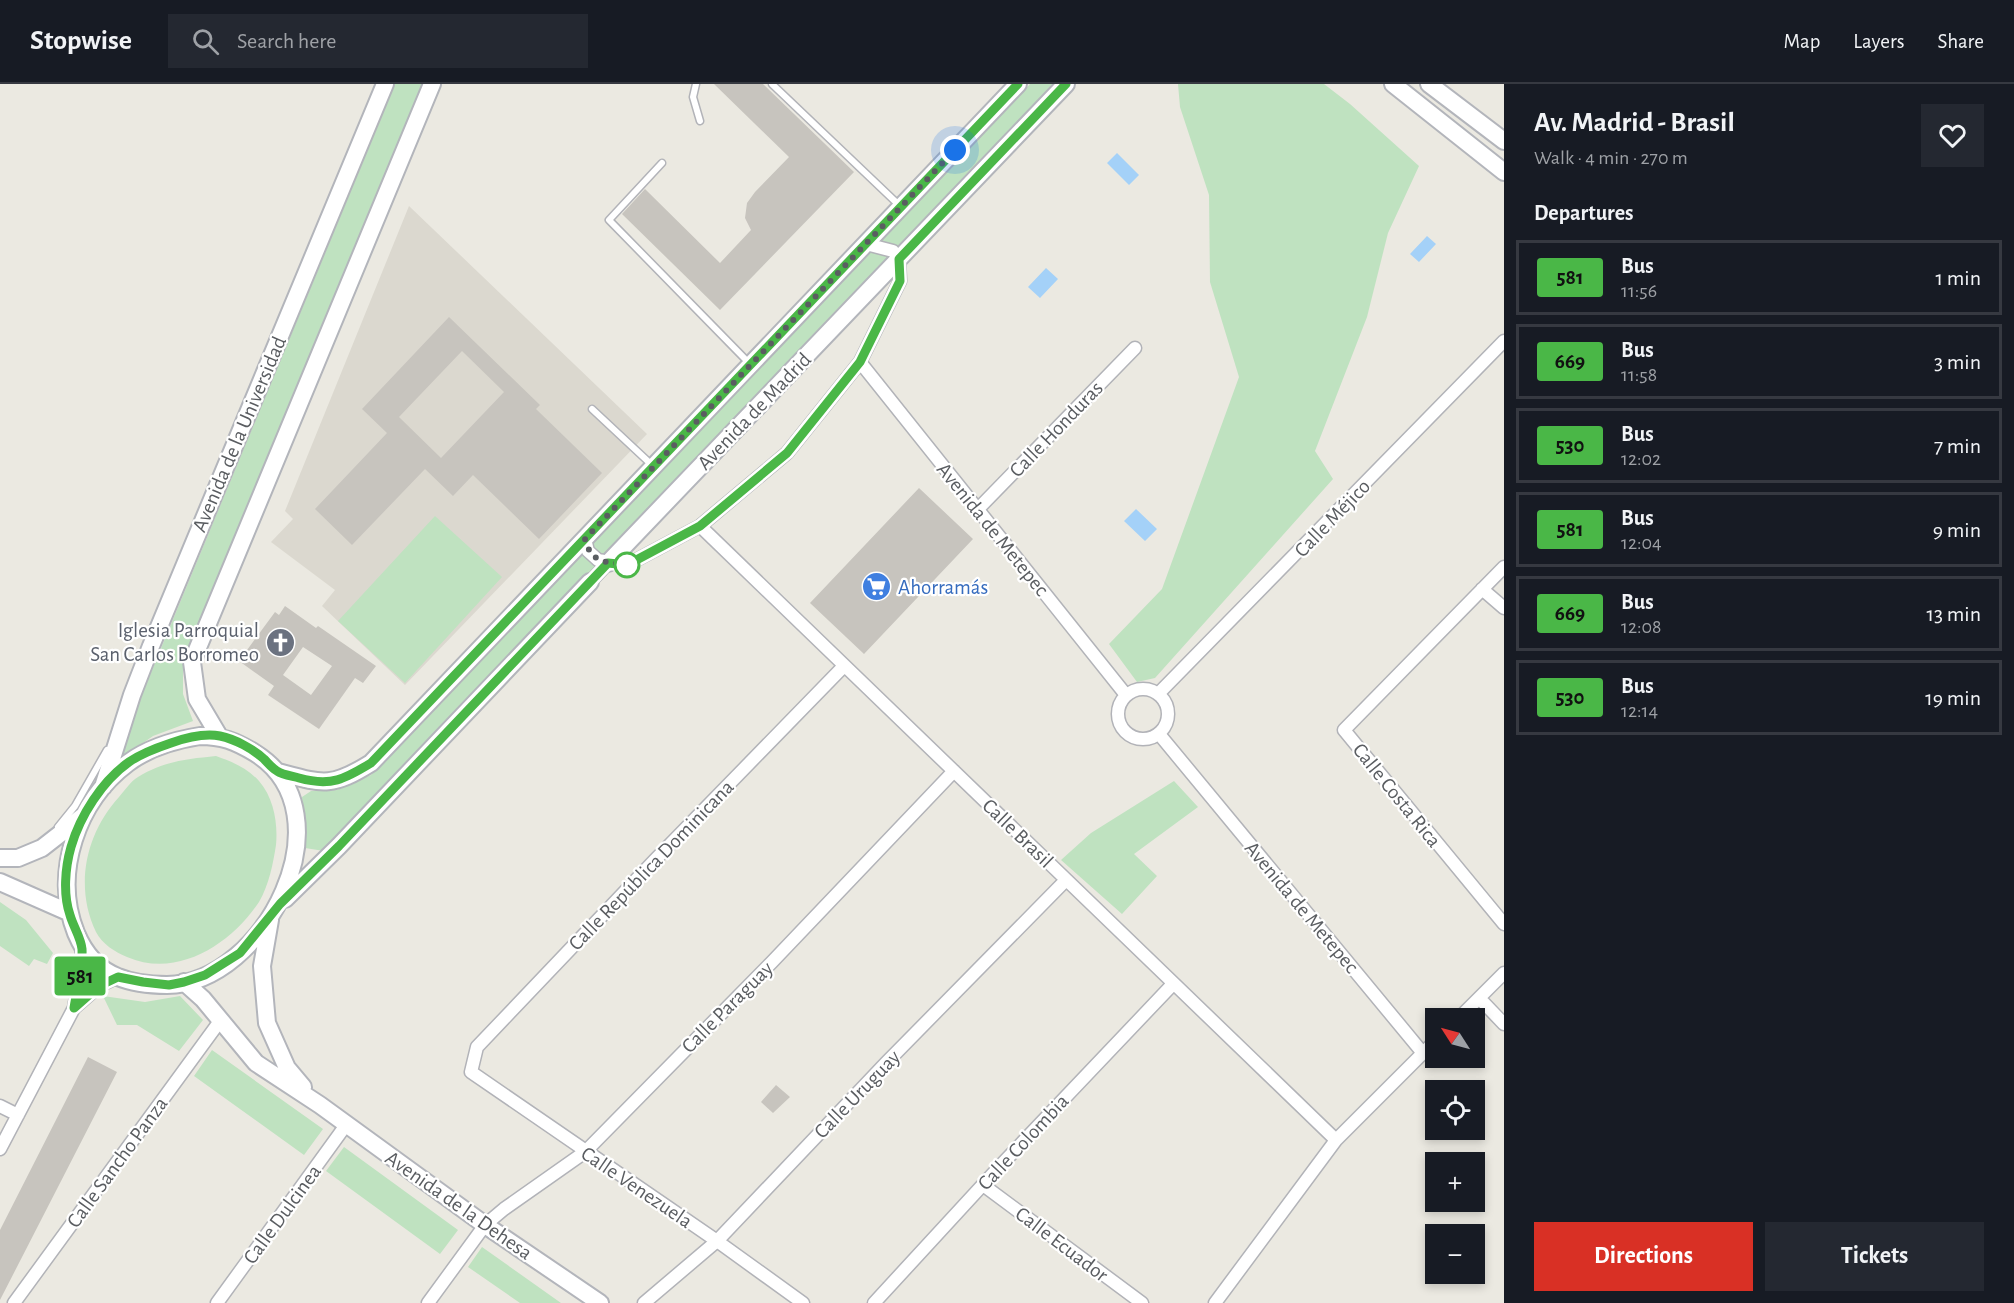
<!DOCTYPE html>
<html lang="en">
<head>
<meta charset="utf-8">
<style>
	:root { --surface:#171b24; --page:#242831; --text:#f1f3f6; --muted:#9ea1a6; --line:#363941; --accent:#d93025 }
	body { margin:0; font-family:"Alegreya Sans",sans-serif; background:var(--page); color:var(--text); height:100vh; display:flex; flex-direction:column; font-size:22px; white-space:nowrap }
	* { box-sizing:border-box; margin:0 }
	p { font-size:20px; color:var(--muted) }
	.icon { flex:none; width:33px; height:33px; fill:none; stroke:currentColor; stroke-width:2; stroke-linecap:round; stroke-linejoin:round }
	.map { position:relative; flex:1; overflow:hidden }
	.sheet { display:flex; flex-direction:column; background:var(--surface); width:510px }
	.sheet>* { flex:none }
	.badge { padding:0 12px; border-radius:4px; font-size:21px; line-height:39px }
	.needle { width:39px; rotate:306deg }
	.buttons { position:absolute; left:1425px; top:924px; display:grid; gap:12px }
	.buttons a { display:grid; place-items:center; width:60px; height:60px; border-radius:0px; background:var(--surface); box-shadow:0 3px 9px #0003; font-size:30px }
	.you { position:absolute; width:30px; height:30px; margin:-15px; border:4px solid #fff; border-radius:50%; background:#1a73e8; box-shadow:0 0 0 9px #1a73e833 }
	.map>.badge { position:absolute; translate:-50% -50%; box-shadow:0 0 0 3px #fff }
	h2 { padding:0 30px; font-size:22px; line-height:54px }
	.round { display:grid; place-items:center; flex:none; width:63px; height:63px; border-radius:0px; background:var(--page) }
	.summary { display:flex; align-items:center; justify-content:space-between; height:102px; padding:0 30px }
	h1 { font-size:28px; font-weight:700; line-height:45px }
	.button { display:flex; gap:12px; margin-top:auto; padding:12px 30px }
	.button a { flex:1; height:69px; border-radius:0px; background:var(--accent); color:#fff; font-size:24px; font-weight:700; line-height:69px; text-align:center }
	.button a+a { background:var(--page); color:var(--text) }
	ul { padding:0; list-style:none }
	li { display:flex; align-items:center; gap:18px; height:75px; margin:0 12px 9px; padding:0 18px; border:3px solid var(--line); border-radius:0px }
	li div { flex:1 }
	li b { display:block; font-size:22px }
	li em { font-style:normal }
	li .badge { min-width:66px; font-weight:700; text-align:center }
	header { display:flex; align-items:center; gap:36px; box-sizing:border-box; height:84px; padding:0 30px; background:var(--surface); border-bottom:2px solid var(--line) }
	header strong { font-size:28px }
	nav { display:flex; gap:33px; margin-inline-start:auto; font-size:21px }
	.search { width:420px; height:54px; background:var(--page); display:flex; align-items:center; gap:15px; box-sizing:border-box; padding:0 21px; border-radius:0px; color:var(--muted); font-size:22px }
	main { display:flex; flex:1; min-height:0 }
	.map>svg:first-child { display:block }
</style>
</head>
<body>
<header>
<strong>Stopwise</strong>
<div class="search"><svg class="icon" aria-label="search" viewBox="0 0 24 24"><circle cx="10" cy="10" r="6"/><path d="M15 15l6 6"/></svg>Search here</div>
<nav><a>Map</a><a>Layers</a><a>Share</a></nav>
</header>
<main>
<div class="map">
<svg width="1504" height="1219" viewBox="0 0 1504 1219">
	<rect width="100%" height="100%" fill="#ebe9e1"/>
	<!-- education -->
	<path fill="#dbd8cf" d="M409 122 647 350 405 601 322 522 335 506 271 458 293 435 285 427Z"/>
	<!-- green -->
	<path fill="#bfe2c0" d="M395 0H425L183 587V610L193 637 153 652 113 680Z
		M1030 0H1054L324 767 305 764 302 713 311 707 337 706 371 691Z
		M1178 0H1324L1350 20 1419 82 1388 149 1367 233 1315 367 1333 395 1155 594 1137 598 1109 560 1162 505 1239 293 1210 198 1209 111 1180 23Z
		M435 432 502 493 405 599 338 537Z
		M216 672C233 678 247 684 259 697 274 714 278 740 276 761 273 780 269 801 259 818 231 860 178 895 127 873 115 868 102 860 96 848 74 802 86 749 119 713 125 706 131 697 138 693 164 677 187 675 216 672Z
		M1174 697 1198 723 1134 770 1157 792 1122 830 1061 776 1091 749Z
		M0 818 26 836 53 869 47 880 34 875 29 882 0 862Z
		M103 912 145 918 180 912 203 936 179 967 137 941H117Z
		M212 966 323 1045 304 1071 194 992Z
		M344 1063 458 1146 440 1170 326 1087Z
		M482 1163 561 1219H520L468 1183Z"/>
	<!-- water -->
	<path fill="#a4d1f8" d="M1117 69 1139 91 1129 101 1107 79Z
		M1427 152 1436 160 1419 178 1410 170Z
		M1046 184 1058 195 1040 214 1028 203Z
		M1136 425 1157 445 1145 457 1124 437Z"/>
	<!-- building -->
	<path fill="#c7c4be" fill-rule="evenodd" d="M714 0H763L854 88 720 226 622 130 645 105 720 179 751 146 745 134 747 119 755 108 789 73Z
		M449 233 540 321 536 325 602 389 539 455 473 391 453 412 425 385 352 461 315 425 387 349 362 325ZM462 267 504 308 441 374 399 333Z
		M919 404 973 455 864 570 810 519Z
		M285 522 316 544 318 542 376 582 363 599 355 594 319 645 268 611 274 602 239 577 275 528 279 531ZM303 563 332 582 311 611 283 591Z
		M88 973 117 988 0 1216V1146Z
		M776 1001 790 1013 773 1029 761 1018Z"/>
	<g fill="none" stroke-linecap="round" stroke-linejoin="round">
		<defs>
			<path id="lane" d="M696 0 693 13 700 37
				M772 0 900 122
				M662 79 609 136 749 279
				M592 325 653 382
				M58 743 75 722 107 666"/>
			<path id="street" d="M860 278 1126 611
				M977 426 1135 264
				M700 442 1336 1056
				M585 455 588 467 598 476 627 481 700 442 787 369 860 278 900 197 899 175 893 167 866 160
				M1504 483 1344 646 1504 840
				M590 498 608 479
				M1482 505 1504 524
				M1118 630a25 25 0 1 1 50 0a25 25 0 1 1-50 0Z
				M1158 610 1504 257
				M1159 650 1422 968
				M1480 915 1504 940
				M74 924 99 902 118 893
				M1459 934 1504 889
				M0 1022 18 1031
				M0 1065 74 924 81 886 82 863
				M983 1101 1142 1219
				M14 1219 220 937
				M217 1219 346 1041
				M428 1219 485 1141 504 1125 585 1068 772 878 954 687
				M644 1219 717 1157 886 979 1066 796
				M803 1219 717 1157 471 988 477 963 655 776 844 582
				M874 1219 1001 1081 1173 900
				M1215 1219 1336 1056 1436 956"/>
			<path id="secondary" d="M1393 0 1504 88
				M1429 0 1504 57
				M608 479 1066 0
				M200 652C222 652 235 657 255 669 351 729 265 900 167 901 152 901 132 899 118 893 97 885 84 868 76 849 52 789 77 717 128 679 148 664 175 656 200 652Z
				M219 652 197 615 192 578 432 0
				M278 688C323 700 331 704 371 679L1018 0
				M103 703 132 611 151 562 385 0
				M0 774H18L42 764 83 732
				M0 798 68 828
				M285 815 339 762 590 498
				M270 836 262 882 267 939 287 984 303 1003
				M184 898 203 915 256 979 320 1021 485 1141 600 1219"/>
		</defs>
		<!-- lane casing -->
		<use href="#lane" stroke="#b2b3b8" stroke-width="9"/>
		<!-- street casing -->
		<use href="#street" stroke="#b2b3b8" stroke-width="15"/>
		<!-- secondary casing -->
		<use href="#secondary" stroke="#b3b5bb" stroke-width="20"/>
		<!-- lane -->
		<use href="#lane" stroke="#fff" stroke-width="6"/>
		<!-- street -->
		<use href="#street" stroke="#fff" stroke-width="12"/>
		<!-- secondary -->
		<use href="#secondary" stroke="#fff" stroke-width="16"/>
	</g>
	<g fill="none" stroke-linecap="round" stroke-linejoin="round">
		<defs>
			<path id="line" d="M1018 0 371 679C345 695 331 703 299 694 292 692 283 691 277 687 272 684 268 679 264 675 253 665 235 655 220 652 204 649 185 654 171 659 156 664 142 669 129 678 102 697 80 732 71 763 65 784 63 811 70 831 73 842 81 854 82 865 83 885 77 905 74 924L99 902 118 893 143 898 169 901 184 898 205 891 240 869 280 820 339 762 608 479 627 481 700 442 787 369 860 278 900 197 899 175 1066 0"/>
		</defs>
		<!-- line casing -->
		<use href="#line" stroke="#fff" stroke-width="14"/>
		<!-- line -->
		<use href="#line" stroke="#4ab747" stroke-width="9"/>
		<!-- walk -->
		<path stroke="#5a5d61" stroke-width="6" stroke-dasharray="0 10.8" d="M627 481C605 478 591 479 585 455L955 66"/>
	</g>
	<!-- icons -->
	<defs>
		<symbol id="supermarket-disc" viewBox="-11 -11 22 22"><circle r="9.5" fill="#3f7fe0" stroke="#fff"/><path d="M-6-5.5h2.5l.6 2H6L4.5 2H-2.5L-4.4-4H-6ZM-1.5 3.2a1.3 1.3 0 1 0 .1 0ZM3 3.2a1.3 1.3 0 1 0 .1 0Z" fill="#fff"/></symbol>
		<symbol id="church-disc" viewBox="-11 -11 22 22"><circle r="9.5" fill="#6b7280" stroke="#fff"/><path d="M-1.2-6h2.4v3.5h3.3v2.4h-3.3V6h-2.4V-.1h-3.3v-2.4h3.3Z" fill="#fff"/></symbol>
	</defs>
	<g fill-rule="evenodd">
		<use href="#supermarket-disc" x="860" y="486" width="33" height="33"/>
		<use href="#church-disc" x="264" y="542" width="33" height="33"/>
	</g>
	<!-- markers -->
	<circle fill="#fff" stroke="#4ab747" stroke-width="3" cx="627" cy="481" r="12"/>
	<g text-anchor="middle" stroke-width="4.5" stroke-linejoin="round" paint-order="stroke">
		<!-- street labels -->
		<g font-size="21" fill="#5a5d61" stroke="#fff">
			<text transform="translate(754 327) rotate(-46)" y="7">Avenida de Madrid</text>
			<text transform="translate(1056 345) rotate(-46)" y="7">Calle Honduras</text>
			<text transform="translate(239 350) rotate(-67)" y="7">Avenida de la Universidad</text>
			<text transform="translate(1332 434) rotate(-46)" y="7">Calle Méjico</text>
			<text transform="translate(993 445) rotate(51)" y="7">Avenida de Metepec</text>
			<text transform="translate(1397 711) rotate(51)" y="7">Calle Costa Rica</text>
			<text transform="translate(1018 749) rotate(44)" y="7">Calle Brasil</text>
			<text transform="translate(651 781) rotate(-46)" y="7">Calle República Dominicana</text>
			<text transform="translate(1302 823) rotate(50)" y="7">Avenida de Metepec</text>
			<text transform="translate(727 923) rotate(-45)" y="7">Calle Paraguay</text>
			<text transform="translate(857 1010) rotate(-46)" y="7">Calle Uruguay</text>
			<text transform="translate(1023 1058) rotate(-47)" y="7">Calle Colombia</text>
			<text transform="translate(117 1078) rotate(-54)" y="7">Calle Sancho Panza</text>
			<text transform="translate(637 1103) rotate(34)" y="7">Calle Venezuela</text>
			<text transform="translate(459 1121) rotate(35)" y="7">Avenida de la Dehesa</text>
			<text transform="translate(282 1130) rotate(-54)" y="7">Calle Dulcinea</text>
			<text transform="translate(1062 1160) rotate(37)" y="7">Calle Ecuador</text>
		</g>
		<!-- shop labels -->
		<g font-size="21" fill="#366cbe" stroke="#fff" text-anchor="start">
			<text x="898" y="510">Ahorramás</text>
		</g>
		<!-- worship labels -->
		<g font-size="21" fill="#5b616d" stroke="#fff" text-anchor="end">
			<text x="259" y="553">Iglesia Parroquial<tspan x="259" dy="24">San Carlos Borromeo</tspan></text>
		</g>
	</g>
</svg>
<div class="buttons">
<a><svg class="needle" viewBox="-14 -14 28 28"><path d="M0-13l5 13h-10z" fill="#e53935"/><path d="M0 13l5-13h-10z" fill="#9ea1a6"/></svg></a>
<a><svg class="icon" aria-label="locate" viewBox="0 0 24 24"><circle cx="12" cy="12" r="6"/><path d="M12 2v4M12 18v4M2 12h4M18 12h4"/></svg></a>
<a>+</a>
<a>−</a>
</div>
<div class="you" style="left:955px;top:66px"></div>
<b class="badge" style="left:80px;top:892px;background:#4ab747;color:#111">581</b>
</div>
<section class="sheet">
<div class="summary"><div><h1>Av. Madrid - Brasil</h1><p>Walk · 4 min · 270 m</p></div><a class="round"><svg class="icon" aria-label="heart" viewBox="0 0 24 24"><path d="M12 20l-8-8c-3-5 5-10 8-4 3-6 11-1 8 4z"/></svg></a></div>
<h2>Departures</h2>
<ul>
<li><span class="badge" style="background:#4ab747;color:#111">581</span><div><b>Bus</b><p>11:56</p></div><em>1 min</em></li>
<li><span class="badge" style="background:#4ab747;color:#111">669</span><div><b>Bus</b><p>11:58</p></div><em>3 min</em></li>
<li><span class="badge" style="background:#4ab747;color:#111">530</span><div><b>Bus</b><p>12:02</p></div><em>7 min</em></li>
<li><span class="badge" style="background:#4ab747;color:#111">581</span><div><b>Bus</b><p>12:04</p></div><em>9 min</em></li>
<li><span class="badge" style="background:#4ab747;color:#111">669</span><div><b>Bus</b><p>12:08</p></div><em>13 min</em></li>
<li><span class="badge" style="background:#4ab747;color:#111">530</span><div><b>Bus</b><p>12:14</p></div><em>19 min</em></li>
</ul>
<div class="button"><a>Directions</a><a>Tickets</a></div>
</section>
</main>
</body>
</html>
